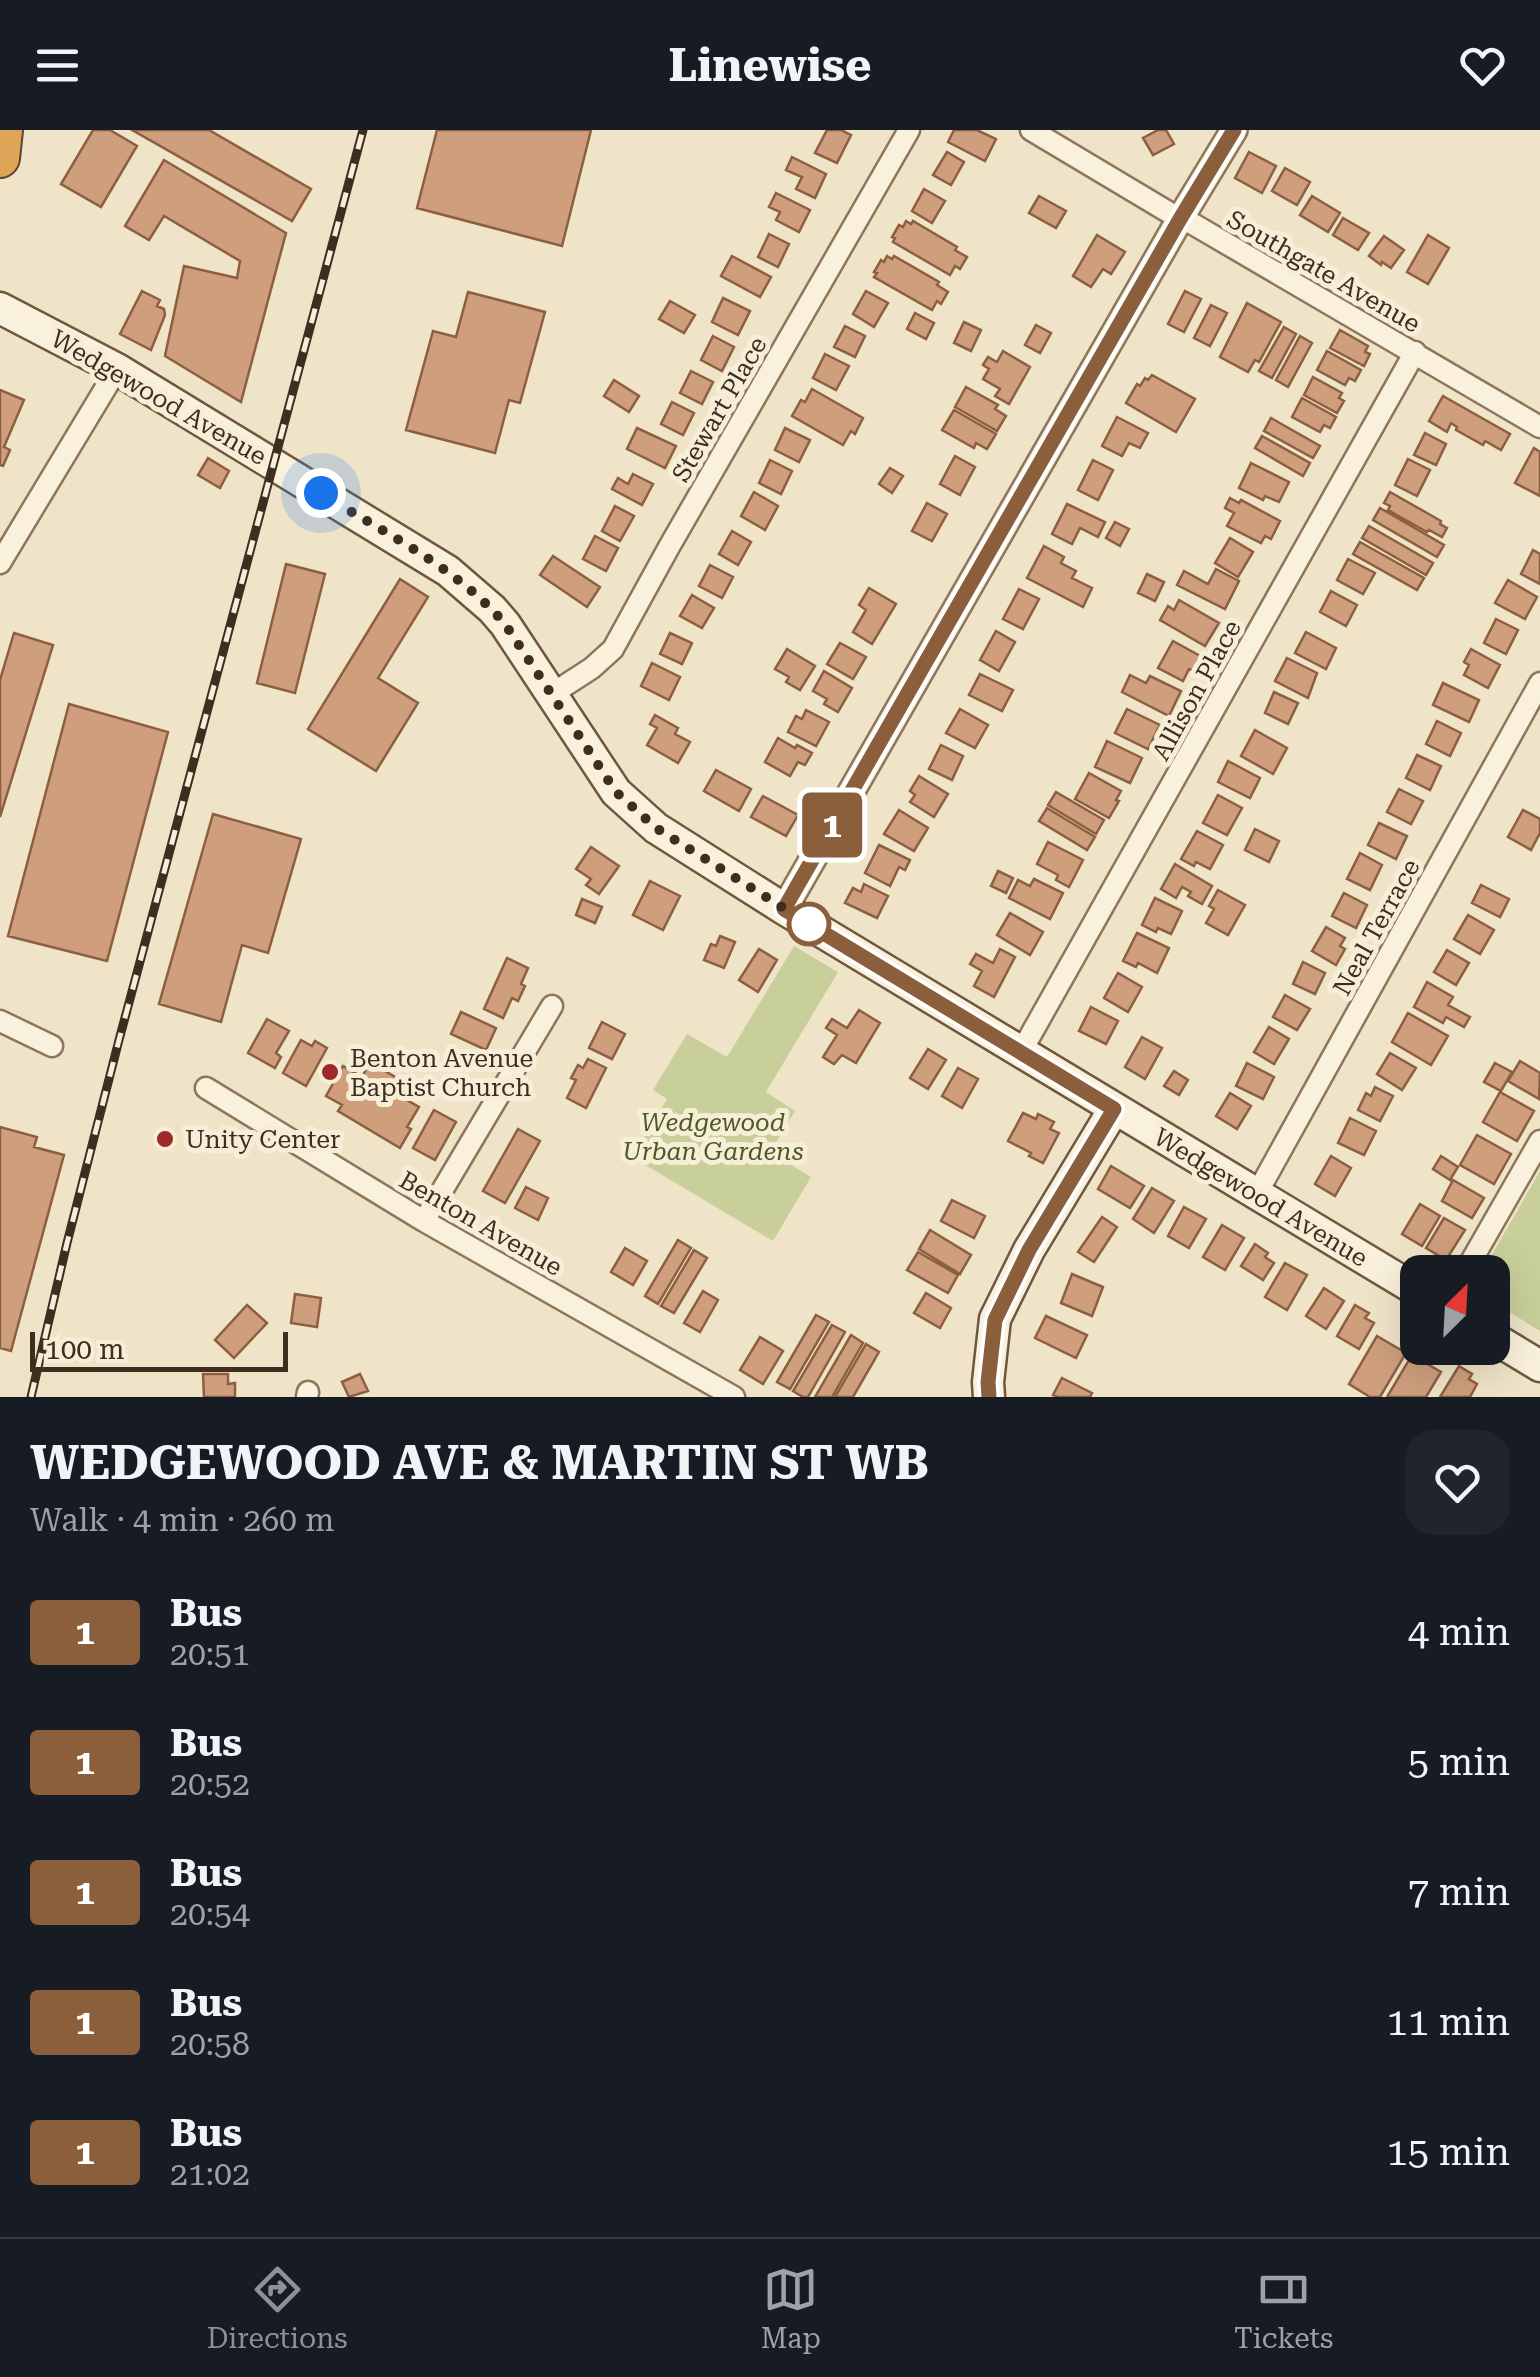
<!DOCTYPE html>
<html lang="en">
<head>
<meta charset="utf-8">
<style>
	:root { --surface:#171b24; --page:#20242c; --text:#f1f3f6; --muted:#9ea1a6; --line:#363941; --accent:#8c9099 }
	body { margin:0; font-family:"Roboto Serif",serif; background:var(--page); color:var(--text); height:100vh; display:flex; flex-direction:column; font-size:38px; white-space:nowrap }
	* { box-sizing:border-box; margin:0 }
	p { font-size:32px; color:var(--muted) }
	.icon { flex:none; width:55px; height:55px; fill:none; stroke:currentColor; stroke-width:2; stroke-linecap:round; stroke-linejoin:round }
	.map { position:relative; height:1267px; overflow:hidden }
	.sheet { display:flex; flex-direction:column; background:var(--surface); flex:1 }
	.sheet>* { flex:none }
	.badge { padding:0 20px; border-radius:8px; font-size:35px; line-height:65px }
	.needle { width:65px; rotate:24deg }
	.controls { position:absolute; left:1400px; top:1125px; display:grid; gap:20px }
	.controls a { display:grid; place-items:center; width:110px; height:110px; border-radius:20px; background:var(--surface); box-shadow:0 10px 40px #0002; font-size:50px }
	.scale { position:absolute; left:30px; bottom:25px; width:258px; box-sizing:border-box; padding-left:10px; border:5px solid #3d2e20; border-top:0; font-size:28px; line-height:35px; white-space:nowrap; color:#3d2e20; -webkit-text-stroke:8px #f7eed8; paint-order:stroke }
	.you { position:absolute; width:50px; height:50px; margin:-25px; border:8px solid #fff; border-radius:50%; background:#1a73e8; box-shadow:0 0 0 15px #1a73e833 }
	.map>.badge { position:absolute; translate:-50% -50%; box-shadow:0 0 0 5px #fff }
	.round { display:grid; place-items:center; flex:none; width:105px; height:105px; border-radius:30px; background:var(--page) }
	.head { display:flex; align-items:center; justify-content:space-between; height:170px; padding:0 30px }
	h1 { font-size:48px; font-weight:700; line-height:75px }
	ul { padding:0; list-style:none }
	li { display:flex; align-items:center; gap:30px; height:130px; padding:0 30px }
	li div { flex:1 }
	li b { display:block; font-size:38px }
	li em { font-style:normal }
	li .badge { min-width:110px; font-weight:700; text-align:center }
	header { display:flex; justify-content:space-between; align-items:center; height:130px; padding:0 30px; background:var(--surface); font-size:45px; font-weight:700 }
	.tabs { display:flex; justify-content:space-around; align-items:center; height:140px; border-top:2px solid var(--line); background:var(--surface); font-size:28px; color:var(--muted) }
	.tabs a { display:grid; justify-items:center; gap:5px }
	.tabs .selected { color:var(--accent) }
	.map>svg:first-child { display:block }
</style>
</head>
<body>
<header><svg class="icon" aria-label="menu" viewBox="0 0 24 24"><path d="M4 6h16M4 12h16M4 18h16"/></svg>Linewise<svg class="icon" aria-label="heart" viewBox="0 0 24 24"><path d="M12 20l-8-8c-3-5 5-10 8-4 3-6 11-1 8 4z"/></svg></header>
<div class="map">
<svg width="1540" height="1267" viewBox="0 0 1540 1267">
	<rect width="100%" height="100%" fill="#f0e4c8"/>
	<!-- green -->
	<path fill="#c9cf9b" d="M794 816 838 842 766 962 795 981 770 1022 811 1047 773 1111 632 1027 667 969 653 960 687 904 727 927Z
		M1540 1041V1201L1493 1172 1492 1142H1482Z"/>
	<!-- building -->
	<path fill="#cf9f7d" stroke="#8d5f41" stroke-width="2.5" d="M93 0H110L137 16 101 77 61 54Z
		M132 0H209L311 59 292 91Z
		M437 0H591L562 116 417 78Z
		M827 0H841L851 5 837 33 815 23Z
		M954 0H977L996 9 985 31 948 12Z
		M1158 0H1166L1174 14 1153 25 1143 8Z
		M947 22 964 32 951 55 933 45Z
		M1249 22 1276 36 1262 63 1235 48Z
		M792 27 826 44 815 68 796 59 802 47 786 40Z
		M164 30 286 103 241 272 165 226 184 136 237 148 240 131 164 86 149 110 125 96Z
		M1285 38 1310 52 1297 75 1272 61Z
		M924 59 945 71 932 93 912 81Z
		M776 63 810 80 799 102 776 90 780 82 769 77Z
		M1039 66 1066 81 1056 98 1029 83Z
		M1312 66 1340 83 1328 102 1300 85Z
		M1343 88 1369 103 1358 120 1333 105Z
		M906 91 911 94 913 91 957 117 955 120 967 127 960 139 955 136 950 145 893 112 895 108 892 107 899 95 903 97Z
		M769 104 789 114 778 137 758 127Z
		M1097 105 1125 122 1111 144 1103 139 1091 157 1073 146Z
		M1428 105 1449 118 1428 154 1407 142Z
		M1384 106 1404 120 1391 138 1382 132 1381 135 1369 126Z
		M732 126 771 147 760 167 721 146Z
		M887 126 892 129 894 126 939 152 937 155 948 162 941 174 937 171 932 180 874 147 877 143 874 142 881 130 884 132Z
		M142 161 160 170 157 176 164 179 165 185 151 220 120 204Z
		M866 161 888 173 874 197 853 184Z
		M1185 161 1201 169 1184 202 1168 194Z
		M468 162 545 182 520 273 509 270 495 323 406 300 433 201 456 207Z
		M723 168 750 181 738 205 712 192Z
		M670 171 695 185 684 203 659 189Z
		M1247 173 1281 192 1259 232 1255 230 1248 242 1220 227Z
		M1211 175 1227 183 1210 216 1194 208Z
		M915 183 934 193 926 209 907 199Z
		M964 192 981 200 971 221 954 213Z
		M1036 195 1051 203 1040 223 1025 215Z
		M845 196 865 206 855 227 834 217Z
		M1284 197 1296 204 1272 248 1259 241Z
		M1340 200 1368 216 1365 222 1370 224 1364 236 1330 218Z
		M713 206 734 217 722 241 701 230Z
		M1300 206 1312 213 1288 257 1276 250Z
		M1003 221 1030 237 1009 274 995 266 1000 259 983 249 989 239 983 235 988 227 997 232Z
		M1327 221 1361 240 1355 251 1349 248 1345 255 1317 240Z
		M825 224 849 236 836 260 813 248Z
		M691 241 713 252 702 274 680 263Z
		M1152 245 1195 269 1176 302 1126 273 1137 254 1140 256 1145 248 1148 250Z
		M1313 247 1342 263 1339 268 1344 271 1337 283 1304 265Z
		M614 250 639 266 629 282 604 266Z
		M966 257 998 275 995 279 1006 286 997 301 955 277Z
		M812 259 863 288 855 304 851 301 843 315 792 286 801 270 805 272Z
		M0 260 24 270 4 317 10 320 3 336 0 335Z
		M1443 266 1510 304 1501 320 1485 311 1483 315 1456 300 1457 297 1451 293 1447 302 1429 291Z
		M1302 268 1336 287 1330 298 1324 295 1320 302 1292 287Z
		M672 272 694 283 683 305 661 294Z
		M954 280 996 304 987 319 976 313 974 318 942 300Z
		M1117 287 1148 303 1140 318 1129 313 1122 326 1102 316Z
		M1271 288 1320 316 1313 328 1264 301Z
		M637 298 676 316 665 338 627 319Z
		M785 298 810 310 799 332 775 320Z
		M1425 303 1446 314 1436 335 1414 325Z
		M1262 306 1310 333 1303 346 1255 318Z
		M1534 318 1540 322V366L1515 353Z
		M955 326 975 337 960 365 940 354Z
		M208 328 229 341 220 358 198 345Z
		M1408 329 1430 340 1417 366 1395 355Z
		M770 330 792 341 781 364 759 353Z
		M1093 330 1113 340 1098 370 1078 360Z
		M1251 333 1289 352 1279 372 1265 366 1263 370 1239 358Z
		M890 338 903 346 892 363 879 354Z
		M633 344 653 354 642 375 612 359 618 348 628 354Z
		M754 362 778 376 765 400 741 386Z
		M1390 362 1441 391 1440 394 1447 398 1442 407 1429 400 1427 402 1388 380 1390 376 1384 373Z
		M1230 368 1239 373 1241 370 1280 391 1271 409 1265 406 1261 413 1227 396 1234 383 1225 378Z
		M927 373 947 384 932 411 912 401Z
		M1067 374 1105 392 1098 407 1080 398 1072 414 1052 404Z
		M615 376 634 386 620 411 602 401Z
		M1380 378 1444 415 1437 427 1373 390Z
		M1115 392 1129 399 1120 416 1106 408Z
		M1369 396 1433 433 1426 445 1362 408Z
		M732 401 751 412 738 435 719 424Z
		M595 406 618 418 606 441 583 429Z
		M1230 408 1253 422 1238 447 1215 433Z
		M1360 412 1424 448 1417 460 1353 424Z
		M1044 416 1064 427 1061 433 1076 441 1072 448 1092 458 1083 477 1027 448Z
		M1533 420 1540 424V454L1521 444Z
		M553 426 600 457 587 477 540 445Z
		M1348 429 1375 443 1363 464 1337 450Z
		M286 434 325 444 295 563 257 553Z
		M710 435 733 447 722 468 699 456Z
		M1216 439 1239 451 1225 479 1177 455 1184 441 1208 454Z
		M1147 444 1164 452 1155 471 1138 463Z
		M400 449 428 467 378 548 418 573 376 641 308 599Z
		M1508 450 1537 467 1525 489 1495 473Z
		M869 458 896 474 872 514 853 502 866 480 859 475Z
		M1019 459 1039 469 1023 499 1003 489Z
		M1331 461 1357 475 1346 496 1320 482Z
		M692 465 714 478 702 498 680 486Z
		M1179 470 1219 493 1205 516 1160 490 1168 476 1174 480Z
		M1496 489 1518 500 1506 524 1484 513Z
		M996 501 1015 512 999 541 980 530Z
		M1306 502 1336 518 1326 539 1295 523Z
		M14 503 53 515 0 687V550Z
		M670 503 692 513 682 534 660 524Z
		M1173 511 1202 527 1194 541 1189 539 1183 551 1158 538Z
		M840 513 866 527 853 549 827 534Z
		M787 519 815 536 800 560 786 552 789 547 775 539Z
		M1471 519 1500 535 1488 558 1464 545 1469 535 1464 532Z
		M1287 528 1317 543 1308 568 1275 551Z
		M652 533 680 547 669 570 641 556Z
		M824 541 852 558 838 582 824 574 827 569 813 561Z
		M980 544 1013 560 1002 581 969 565Z
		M1130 545 1146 553 1150 546 1181 561 1169 586 1122 562Z
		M1443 553 1479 570 1469 592 1433 575Z
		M1274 562 1298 573 1288 594 1265 583Z
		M69 574 168 602 107 831 8 806Z
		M960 579 988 595 975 618 946 603Z
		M1127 579 1160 595 1148 619 1115 603Z
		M806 580 829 592 816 616 788 602 796 586 802 589Z
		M655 585 678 598 675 604 690 612 678 633 647 615 657 598 650 594Z
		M1437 591 1461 603 1450 626 1426 614Z
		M1255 600 1287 618 1273 644 1241 626Z
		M778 608 795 618 797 615 812 623 805 635 798 632 790 646 765 632Z
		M1107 611 1142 628 1130 653 1095 637Z
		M941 615 963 626 952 650 929 639Z
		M1417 625 1441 636 1430 660 1406 648Z
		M1228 631 1260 648 1250 668 1218 652Z
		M716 640 751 659 739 681 704 661Z
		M1089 643 1121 661 1116 670 1119 671 1109 688 1075 669Z
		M919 646 948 664 934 687 910 672 915 665 910 661Z
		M1399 659 1423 671 1411 694 1387 682Z
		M1056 662 1104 690 1096 704 1048 675Z
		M1218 665 1242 678 1227 705 1203 693Z
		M763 666 798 685 786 706 751 687Z
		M1047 678 1095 707 1087 720 1039 691Z
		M899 680 928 698 914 721 884 704Z
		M1523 680 1540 689V703L1531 720 1508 707Z
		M213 684 301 709 268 823 242 815 221 892 159 874Z
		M1379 693 1407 706 1396 729 1368 715Z
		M1255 699 1279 711 1269 732 1245 720Z
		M1197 701 1223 715 1210 739 1196 732 1194 736 1181 729Z
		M1048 712 1083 730 1069 757 1056 750 1058 745 1037 734Z
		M879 715 910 730 905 740 899 737 890 756 865 743Z
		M591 717 619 736 599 764 586 755 591 749 576 739Z
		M1360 723 1382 735 1370 760 1347 749Z
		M1175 734 1212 756 1202 774 1188 766 1191 762 1182 757 1176 768 1161 759Z
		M998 741 1013 748 1006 763 991 756Z
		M1034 749 1063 763 1050 789 1009 768 1018 750 1030 756Z
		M650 751 680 766 663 800 633 785Z
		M864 754 888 766 877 788 845 773 853 758 861 762Z
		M1481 755 1509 769 1500 787 1472 773Z
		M1218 760 1245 775 1228 805 1206 793 1214 779 1209 776Z
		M1344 763 1367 775 1356 798 1332 786Z
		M1155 768 1182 781 1171 804 1158 798 1156 802 1142 795Z
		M582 769 602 777 595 793 576 785Z
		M1010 783 1043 802 1030 825 997 805Z
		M1468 785 1494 800 1480 824 1454 809Z
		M1326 797 1345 808 1340 816 1345 819 1336 835 1312 821Z
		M1137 803 1169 818 1157 843 1138 833 1136 837 1123 831Z
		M720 806 735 812 724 838 704 830 711 814 716 816Z
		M759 819 777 830 758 862 739 850Z
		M1000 819 1015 827 994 867 974 856 982 841 970 834 976 824 993 833Z
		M1447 820 1469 833 1456 855 1434 842Z
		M507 828 528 838 521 854 525 856 518 871 512 868 503 888 484 879Z
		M1303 832 1325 843 1315 864 1293 854Z
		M1118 843 1142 857 1128 882 1104 868Z
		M1427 852 1453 867 1448 875 1470 887 1464 897 1446 887 1443 893 1414 877Z
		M1285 865 1310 879 1297 900 1273 887Z
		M1091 877 1118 891 1106 914 1079 901Z
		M859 880 880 893 856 933 842 925 834 934 823 927 837 905 826 898 832 889 847 898Z
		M461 882 496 898 486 920 451 904Z
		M1408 883 1448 906 1431 935 1392 912Z
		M267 889 289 901 276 923 281 927 275 938 248 923Z
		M602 892 625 904 612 929 589 918Z
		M1269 897 1289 909 1274 934 1254 922Z
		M1142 907 1162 918 1145 949 1125 937Z
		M301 910 312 916 315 911 327 918 306 956 283 943Z
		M928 919 946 930 928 959 910 948Z
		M1390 923 1416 938 1402 960 1377 944Z
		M588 929 606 938 586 978 567 968 576 950 571 948 578 935 583 938Z
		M1520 931 1540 943 1539 969 1508 951Z
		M370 932 407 954 400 966 419 977 407 997 411 999 400 1018 338 981 342 975 326 966 343 936 362 947Z
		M1247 933 1274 947 1263 969 1236 956Z
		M1495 933 1512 942 1501 961 1484 952Z
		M958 938 978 949 962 978 942 966Z
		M1174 941 1188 950 1179 965 1164 956Z
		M1375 957 1393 966 1380 991 1358 980 1366 963 1371 966Z
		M1500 962 1534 981 1517 1011 1483 992Z
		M1230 963 1251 976 1237 999 1216 986Z
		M434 980 456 992 435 1030 413 1018Z
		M1023 983 1036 989 1038 984 1054 992 1050 999 1059 1003 1043 1033 1029 1026 1031 1023 1008 1011Z
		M1350 988 1376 1001 1364 1025 1338 1013Z
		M0 997 37 1007 34 1017 64 1025 11 1221 0 1218Z
		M518 999 540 1011 505 1073 483 1061Z
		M1477 1005 1511 1024 1494 1054 1460 1035Z
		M1331 1026 1351 1038 1335 1066 1315 1054Z
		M1441 1026 1458 1037 1450 1050 1433 1039Z
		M1111 1036 1144 1056 1130 1078 1098 1059Z
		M1453 1050 1484 1068 1472 1088 1442 1071Z
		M526 1057 548 1068 538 1090 515 1078Z
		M1152 1058 1174 1071 1154 1103 1133 1089Z
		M952 1070 985 1086 974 1108 941 1091Z
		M1420 1074 1440 1086 1422 1116 1402 1104Z
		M1184 1077 1206 1089 1189 1118 1168 1106Z
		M1102 1087 1117 1097 1094 1132 1078 1122Z
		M1444 1088 1465 1100 1446 1130 1426 1118Z
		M1222 1095 1244 1108 1225 1140 1203 1127Z
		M930 1100 971 1125 960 1144 919 1119Z
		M678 1110 691 1118 658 1174 645 1166Z
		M1255 1114 1268 1123 1265 1127 1274 1133 1263 1150 1241 1136Z
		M625 1118 647 1131 633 1155 611 1142Z
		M694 1120 707 1128 674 1183 661 1176Z
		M918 1122 958 1145 948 1163 907 1140Z
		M1285 1133 1307 1145 1287 1180 1265 1167Z
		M1072 1144 1103 1157 1092 1186 1061 1173Z
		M1324 1158 1344 1171 1326 1199 1306 1186Z
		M703 1161 718 1170 700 1202 684 1193Z
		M926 1163 951 1178 940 1198 914 1183Z
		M295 1164 321 1168 317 1197 291 1193Z
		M247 1175 267 1193 234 1228 215 1210Z
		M1355 1175 1369 1183 1365 1188 1374 1193 1359 1219 1337 1206Z
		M816 1185 829 1192 790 1259 777 1252Z
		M1046 1186 1087 1205 1076 1228 1035 1208Z
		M832 1195 845 1202 808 1267H803L793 1261Z
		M851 1205 863 1213 832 1267H815Z
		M1377 1206 1406 1223 1380 1267H1370L1349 1254Z
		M760 1207 783 1221 763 1254 740 1240Z
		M866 1214 879 1222 853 1267H835Z
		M1412 1225 1441 1242 1426 1267H1387Z
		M1459 1236 1472 1244 1469 1249 1477 1254 1470 1267H1440Z
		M203 1244H228V1254L235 1253V1267H204Z
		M360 1244 368 1261 349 1267 342 1252Z
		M1062 1248 1092 1263 1090 1267H1058L1053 1265Z"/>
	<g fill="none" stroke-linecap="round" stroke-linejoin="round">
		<defs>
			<path id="minor" d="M1031 0 1180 89 1193 94 1540 297
				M0 433 117 239
				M552 564 592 538 613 519 669 417 909 0
				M0 891 52 916
				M1021 922 1415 222
				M206 958 424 1091 734 1267
				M1256 1065 1540 553
				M424 1091 552 876
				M1465 1142 1540 1011
				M307 1267 308 1262"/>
			<path id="tertiary" d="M784 779 1180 89 1234 0"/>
			<path id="secondary" d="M0 178 117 239 448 441 492 479 505 494 616 662 656 698 784 779 1418 1161
				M1492 1207 1540 1236
				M989 1267 988 1252 995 1189 1029 1120 1114 979"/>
			<path id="motorway" d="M0 28 3 0"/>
		</defs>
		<!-- minor casing -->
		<use href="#minor" stroke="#8d765c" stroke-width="25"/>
		<!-- tertiary casing -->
		<use href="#tertiary" stroke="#8d765c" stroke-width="30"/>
		<!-- secondary casing -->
		<use href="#secondary" stroke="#6f573f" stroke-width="35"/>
		<!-- motorway casing -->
		<use href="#motorway" stroke="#5b4430" stroke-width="42"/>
		<!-- minor -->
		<use href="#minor" stroke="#faf1dc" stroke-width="20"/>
		<!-- tertiary -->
		<use href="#tertiary" stroke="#faf1dc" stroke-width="25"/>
		<!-- secondary -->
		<use href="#secondary" stroke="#faf1dc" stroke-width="30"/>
		<!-- motorway -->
		<use href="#motorway" stroke="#e0a458" stroke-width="38"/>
		<defs>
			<path id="rail" d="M31 1267 67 1113 119 910 363 0"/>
		</defs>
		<!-- rail casing -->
		<use href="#rail" stroke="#3d2e20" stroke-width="9"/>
		<!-- rail -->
		<use href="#rail" stroke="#f7eed8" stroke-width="5" stroke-dasharray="15" stroke-linecap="butt"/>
	</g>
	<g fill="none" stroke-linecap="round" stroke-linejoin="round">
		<defs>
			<path id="line" d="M989 1267 988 1252 995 1190 1029 1120 1114 979 784 779 1180 89 1234 0"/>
		</defs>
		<!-- line casing -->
		<use href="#line" stroke="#fff" stroke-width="22"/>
		<!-- line -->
		<use href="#line" stroke="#8b5e3c" stroke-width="15"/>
		<!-- walk -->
		<path stroke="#3d2e20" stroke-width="10" stroke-dasharray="0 18" d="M321 363C385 404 454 435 505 494L616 662 656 698 809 794"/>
	</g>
	<!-- markers -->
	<circle fill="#fff" stroke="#8b5e3c" stroke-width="5" cx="809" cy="794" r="20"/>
	<g fill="#9e2a2b" stroke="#f7eed8" stroke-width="4">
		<circle cx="330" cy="942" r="10"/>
		<circle cx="165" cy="1009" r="10"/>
	</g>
	<g text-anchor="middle" stroke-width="10" stroke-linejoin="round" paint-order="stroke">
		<!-- street labels -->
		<g font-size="25" fill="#3d2e20" stroke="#f7eed8">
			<text transform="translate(1324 141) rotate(30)" y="9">Southgate Avenue</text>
			<text transform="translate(159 267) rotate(30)" y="9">Wedgewood Avenue</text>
			<text transform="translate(719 279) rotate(-60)" y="9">Stewart Place</text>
			<text transform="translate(1196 560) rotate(-61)" y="9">Allison Place</text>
			<text transform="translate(1376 797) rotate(-61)" y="9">Neal Terrace</text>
			<text transform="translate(1261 1067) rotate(31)" y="9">Wedgewood Avenue</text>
			<text transform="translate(481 1093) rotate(30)" y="9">Benton Avenue</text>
		</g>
		<!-- poi labels -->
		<g font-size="25" fill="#3d2e20" stroke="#f7eed8" text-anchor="start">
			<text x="350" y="937">Benton Avenue<tspan x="350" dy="29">Baptist Church</tspan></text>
			<text x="185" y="1018">Unity Center</text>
		</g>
		<!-- park labels -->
		<g font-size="25" font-style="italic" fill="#4d5a26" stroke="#f7eed8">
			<text x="713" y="1001">Wedgewood<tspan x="713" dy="29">Urban Gardens</tspan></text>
		</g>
	</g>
</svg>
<div class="controls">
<a><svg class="needle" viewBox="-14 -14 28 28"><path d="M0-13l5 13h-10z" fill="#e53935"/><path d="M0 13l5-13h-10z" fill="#9ea1a6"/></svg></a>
</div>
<div class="scale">100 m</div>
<div class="you" style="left:321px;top:363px"></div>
<b class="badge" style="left:832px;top:695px;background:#8b5e3c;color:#fff">1</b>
</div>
<section class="sheet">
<div class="head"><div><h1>WEDGEWOOD AVE &amp; MARTIN ST WB</h1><p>Walk · 4 min · 260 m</p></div><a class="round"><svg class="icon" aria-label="heart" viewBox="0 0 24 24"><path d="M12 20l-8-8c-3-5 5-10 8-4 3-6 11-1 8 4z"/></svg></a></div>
<ul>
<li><span class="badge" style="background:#8b5e3c;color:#fff">1</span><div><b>Bus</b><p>20:51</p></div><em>4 min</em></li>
<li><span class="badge" style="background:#8b5e3c;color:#fff">1</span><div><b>Bus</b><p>20:52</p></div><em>5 min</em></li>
<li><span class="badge" style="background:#8b5e3c;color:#fff">1</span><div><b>Bus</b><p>20:54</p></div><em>7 min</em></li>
<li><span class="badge" style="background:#8b5e3c;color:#fff">1</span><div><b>Bus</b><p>20:58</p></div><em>11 min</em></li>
<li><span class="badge" style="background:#8b5e3c;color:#fff">1</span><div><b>Bus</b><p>21:02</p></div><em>15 min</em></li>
</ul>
</section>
<nav class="tabs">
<a class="selected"><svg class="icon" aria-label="directions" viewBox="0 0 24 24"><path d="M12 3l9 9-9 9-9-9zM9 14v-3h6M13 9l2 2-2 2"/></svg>Directions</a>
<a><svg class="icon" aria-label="map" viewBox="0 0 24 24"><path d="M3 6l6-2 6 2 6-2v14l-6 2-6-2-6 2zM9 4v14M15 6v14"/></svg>Map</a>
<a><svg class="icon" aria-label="tickets" viewBox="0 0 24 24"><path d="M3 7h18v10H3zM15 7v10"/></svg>Tickets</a>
</nav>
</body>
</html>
